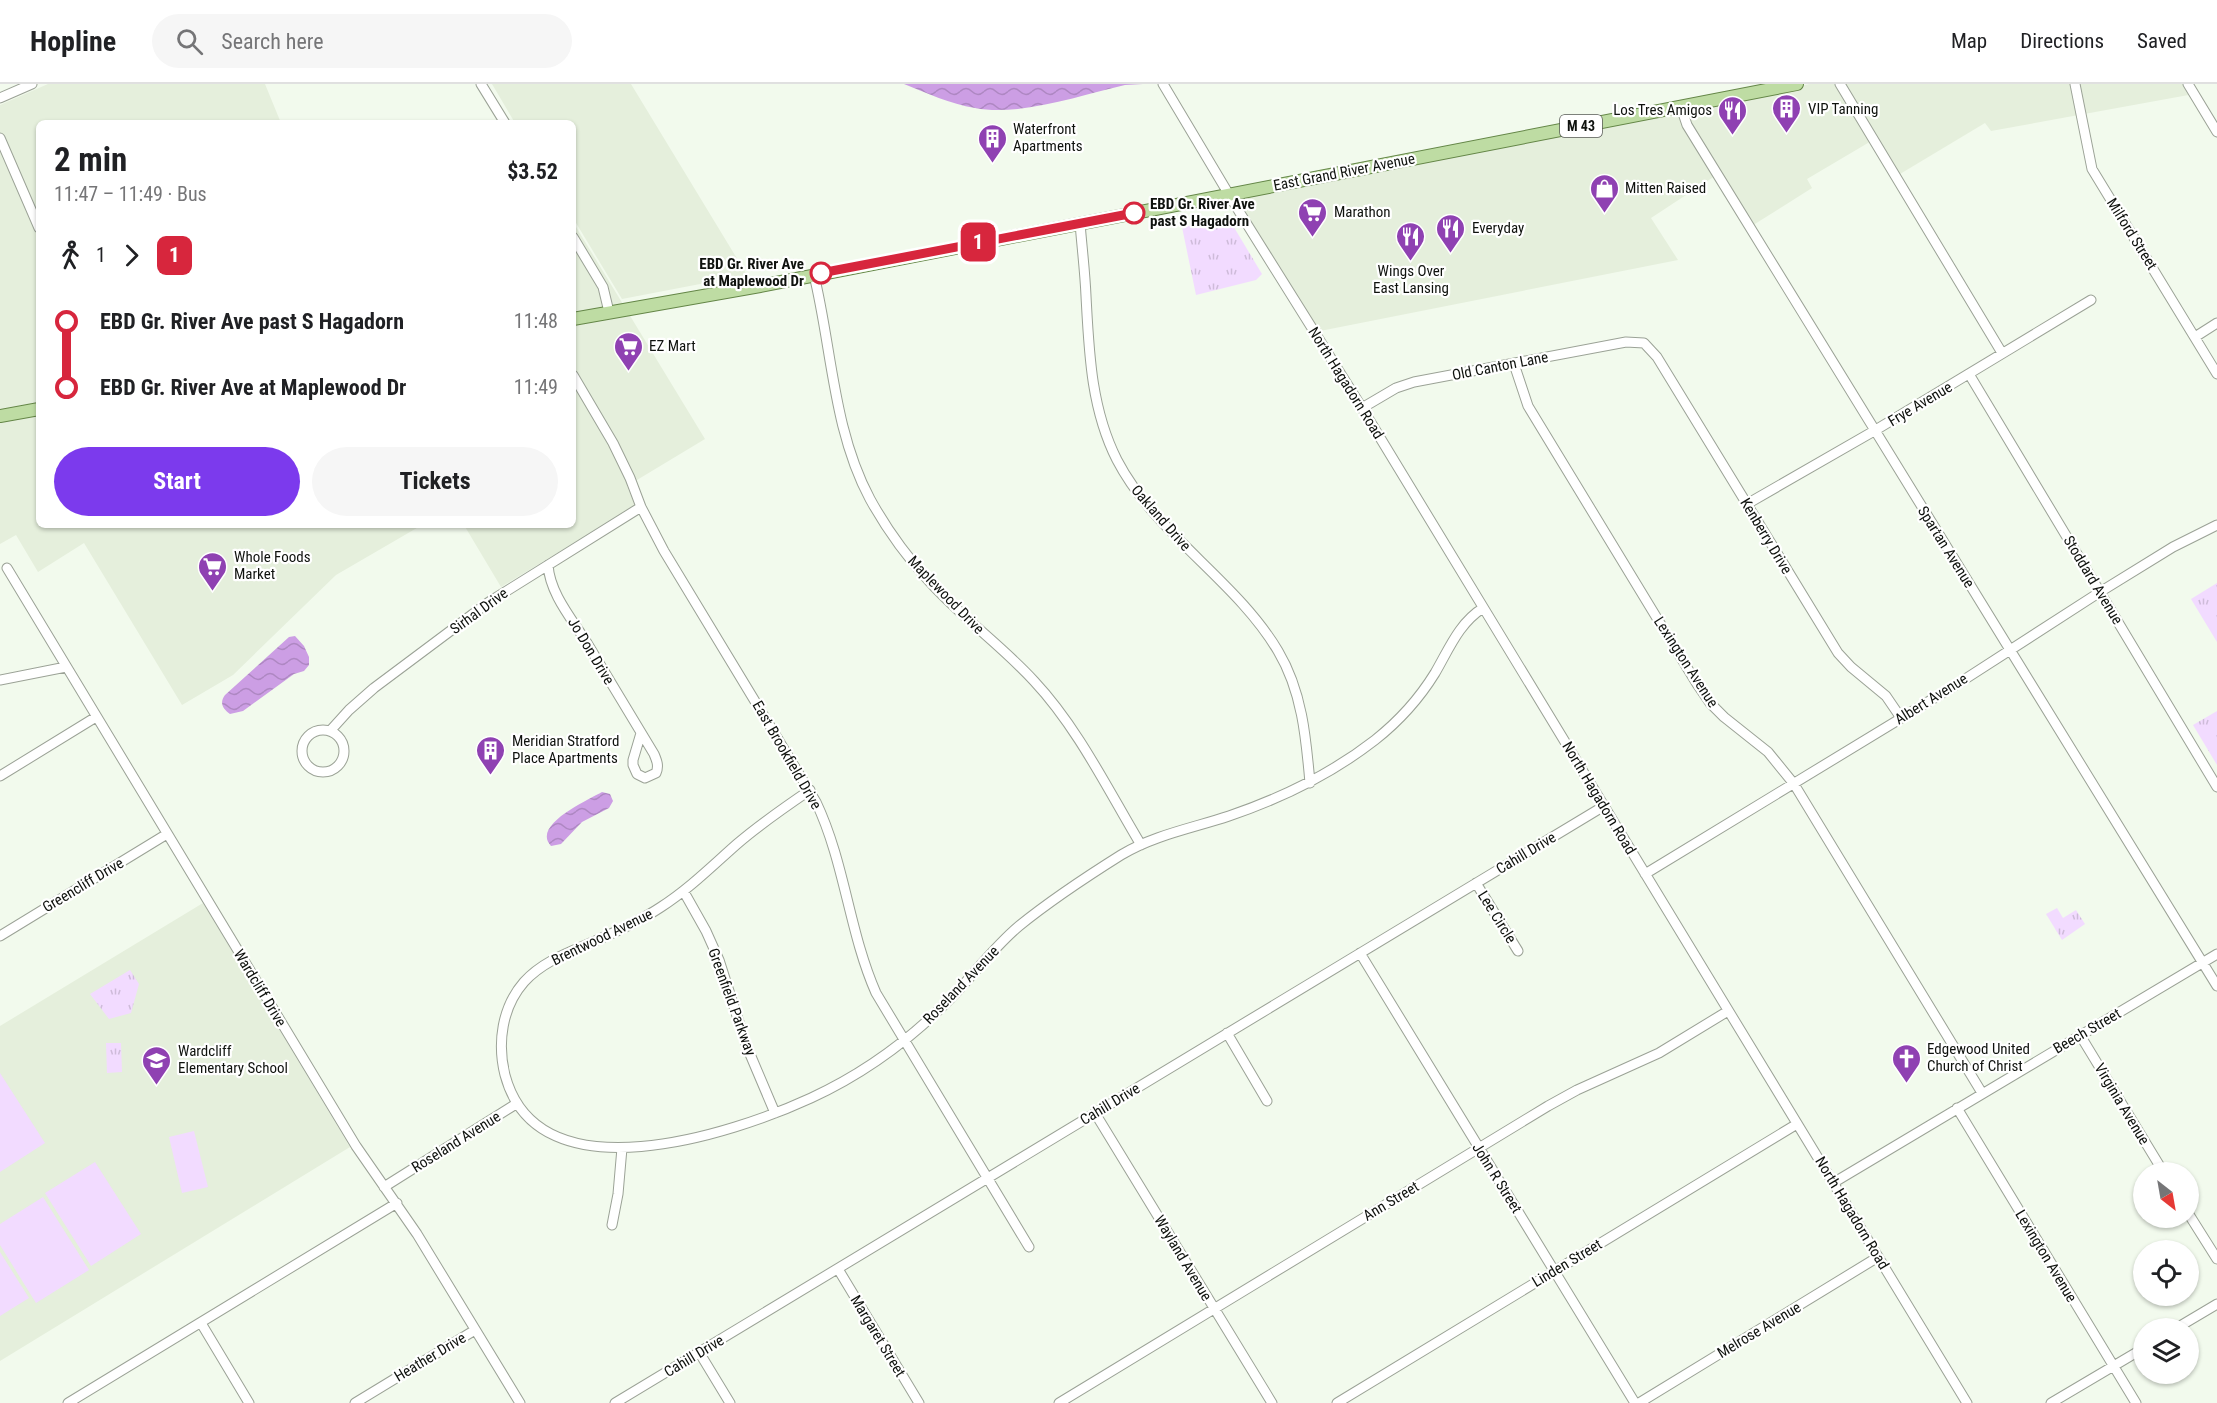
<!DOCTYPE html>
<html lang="en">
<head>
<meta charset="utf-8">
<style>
	:root { --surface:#fff; --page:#f6f6f6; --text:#202124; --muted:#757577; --line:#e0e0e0; --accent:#7c3aed }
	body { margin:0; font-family:"Roboto Condensed",sans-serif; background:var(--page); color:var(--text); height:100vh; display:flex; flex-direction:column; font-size:22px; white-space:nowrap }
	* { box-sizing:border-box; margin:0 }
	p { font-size:20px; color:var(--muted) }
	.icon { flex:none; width:33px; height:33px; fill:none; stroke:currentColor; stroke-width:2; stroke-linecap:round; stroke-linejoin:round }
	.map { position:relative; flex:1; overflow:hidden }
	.sheet { position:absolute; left:36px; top:36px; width:540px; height:408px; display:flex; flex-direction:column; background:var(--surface); border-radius:9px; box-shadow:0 2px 4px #0004 }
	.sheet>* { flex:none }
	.badge { padding:0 12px; border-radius:9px; font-size:21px; line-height:39px }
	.needle { width:39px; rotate:149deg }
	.tools { position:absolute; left:2133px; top:1078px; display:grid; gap:12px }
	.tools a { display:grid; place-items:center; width:66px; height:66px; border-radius:50%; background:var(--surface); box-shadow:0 2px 4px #0004; font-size:30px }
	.map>.badge { position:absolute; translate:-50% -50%; box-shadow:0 0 0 3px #fff }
	.legs { display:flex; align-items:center; gap:9px; height:66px; padding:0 18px; font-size:20px }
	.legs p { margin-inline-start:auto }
	.head { display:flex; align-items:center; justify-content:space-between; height:102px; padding:0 18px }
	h1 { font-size:33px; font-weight:700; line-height:45px }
	.primary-button { display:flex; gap:12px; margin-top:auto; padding:12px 18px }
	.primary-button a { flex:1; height:69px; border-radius:36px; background:var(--accent); color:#fff; font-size:24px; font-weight:700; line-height:69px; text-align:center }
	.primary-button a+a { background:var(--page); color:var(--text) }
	ul { padding:0 18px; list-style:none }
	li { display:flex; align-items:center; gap:21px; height:66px; font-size:22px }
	li i { display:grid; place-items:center; width:9px; height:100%; margin:0 8px; background:currentColor }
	li i::after { content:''; width:15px; height:15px; margin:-8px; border:4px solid; border-radius:50%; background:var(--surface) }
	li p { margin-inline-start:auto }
	li:first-child i { background:linear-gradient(#0000 50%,currentColor 0) }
	li:last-child i { background:linear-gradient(currentColor 50%,#0000 0) }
	header { display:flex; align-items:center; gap:36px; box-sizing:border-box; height:84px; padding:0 30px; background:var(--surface); border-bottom:2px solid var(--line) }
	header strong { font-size:28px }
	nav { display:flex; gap:33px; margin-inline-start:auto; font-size:21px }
	.search { width:420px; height:54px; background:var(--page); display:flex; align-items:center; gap:15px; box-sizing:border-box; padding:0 21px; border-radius:33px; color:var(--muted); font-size:22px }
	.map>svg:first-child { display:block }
</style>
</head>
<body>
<header>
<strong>Hopline</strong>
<div class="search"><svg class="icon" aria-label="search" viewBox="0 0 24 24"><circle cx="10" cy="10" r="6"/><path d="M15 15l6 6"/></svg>Search here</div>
<nav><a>Map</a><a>Directions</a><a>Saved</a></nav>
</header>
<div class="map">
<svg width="2217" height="1319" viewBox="0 0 2217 1319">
	<defs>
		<pattern id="park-tufts" width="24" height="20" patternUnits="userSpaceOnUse" patternTransform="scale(1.5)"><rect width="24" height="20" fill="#f2dbff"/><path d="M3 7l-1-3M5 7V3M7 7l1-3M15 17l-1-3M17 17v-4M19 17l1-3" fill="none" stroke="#cebbd9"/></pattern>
		<pattern id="water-waves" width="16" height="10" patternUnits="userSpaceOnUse" patternTransform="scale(1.5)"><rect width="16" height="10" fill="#cc9ee4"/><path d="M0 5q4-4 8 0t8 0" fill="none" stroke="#ae87c2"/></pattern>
	</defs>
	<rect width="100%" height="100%" fill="#f2faed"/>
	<!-- built -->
	<path fill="#e5efdc" d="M48 0H265L281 39H39V441H422L336 491 233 591 182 621 84 459 38 488 16 451 0 460V21Z
		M492 0H631L747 191 622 215 573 134V39H515Z
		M1810 0H2188L2194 10 1991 47 1985 39 1895 93 1873 56 1807 95 1812 104 1750 143 1718 90 1651 134 1678 176 1315 248 1231 112Z
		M573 138 705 355 627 402 635 422 501 503 464 441H573Z
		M203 819 350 1063 0 1277V942Z"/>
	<!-- park -->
	<path fill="url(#park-tufts)" d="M1226 135 1232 140 1262 190 1256 196 1196 211 1182 143Z
		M2217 499V558L2191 515Z
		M2217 627V681L2193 641Z
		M2057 824 2063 834 2076 826 2085 840 2062 856 2046 830Z
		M130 886 139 900 131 929 109 935 90 910Z
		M106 959H121L122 988 107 989Z"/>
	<!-- garden -->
	<path fill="#f2dbff" d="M0 989 45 1059 0 1088Z
		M194 1047 208 1103 182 1109 169 1053Z
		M95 1078 141 1150 91 1182 45 1109Z
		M43 1113 89 1186 36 1219 0 1161V1140Z
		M0 1168 29 1214 0 1232Z"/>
	<!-- water -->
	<path fill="url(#water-waves)" d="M904 0H1143L1125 1C1081 11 1019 33 975 24 950 20 927 9 904 0Z
		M295 552 304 562 309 573V581L304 587 294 590 243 627 230 630C223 625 219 619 225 611L289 553Z
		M602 708 610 710 613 717 609 724 582 738 561 760 551 762C531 741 588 716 602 708Z"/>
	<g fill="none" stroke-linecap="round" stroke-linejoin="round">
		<defs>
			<path id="minor" d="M481 0 505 39
				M1163 0 1240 129 1362 324 1967 1319
				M1840 0 2002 269
				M2075 0 2092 85 2217 290
				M2188 0 2217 48
				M0 14 32 0
				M1681 23 1687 41 2217 902
				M0 54 39 144
				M1080 139C1082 164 1085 188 1086 212 1089 268 1091 325 1117 376 1156 451 1236 496 1278 567 1302 607 1306 653 1310 699
				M573 153 603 203 609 228
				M814 191C832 265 833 346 870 415 886 444 906 472 929 497 961 533 1001 561 1034 597 1078 644 1108 706 1141 761
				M2195 253 2217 239
				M1514 280 1528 322 1697 600 1710 619 1724 633 1768 668 1794 700 1982 1009
				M1969 290 2217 703
				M573 291 613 359 630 394 641 423 664 467 816 718C845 779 849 848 876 909L1029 1163
				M1362 324 1396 304 1414 298 1626 258 1644 259 1657 273 1838 569 1851 583 1886 612 1901 634
				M1747 420 1874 347 2091 216
				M548 481C550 510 572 535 587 559 609 596 632 633 654 670 657 677 659 682 656 689L645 694 637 690 633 681V676L641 649
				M7 484 356 1062 417 1150 520 1319
				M0 596 66 583
				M302 667a21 21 0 1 1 42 0a21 21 0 1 1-42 0Z
				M330 647 349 626 374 604 489 518 641 423
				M0 692 96 633
				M810 706C785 723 760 740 737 760 712 782 689 805 661 823 640 837 618 847 595 857 570 868 543 877 524 898 502 923 497 959 505 991 538 1115 733 1050 811 1014 863 990 911 955 951 914 974 890 994 863 1019 842 1051 816 1086 793 1121 771 1154 751 1193 744 1229 732 1282 714 1330 691 1375 656 1399 637 1419 615 1435 589 1449 565 1459 539 1483 524
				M1645 790 1959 599 2100 508 2173 463 2217 441
				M1476 799 1518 867
				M684 808 706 847 719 876 747 963 775 1029
				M0 852 167 750
				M1360 869 1635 1319
				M1227 949 1267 1017
				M2080 951 2164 1089
				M1957 1024 2136 1319
				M1095 1029 1272 1319
				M1833 1099 2217 870
				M384 1103 516 1020
				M2188 1129 2217 1175
				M612 1141 618 1110 622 1064
				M838 1185 919 1319
				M201 1239 249 1319
				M2175 1245 2217 1220
				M699 1268 730 1319
				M68 1319 397 1119
				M355 1319 475 1246
				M615 1319 1604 722
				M1059 1319 1548 1022 1577 1006 1659 969 1728 927
				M1337 1319 1797 1040
				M1639 1319 1878 1173
				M2051 1319 2144 1264"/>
			<path id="major" d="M573 235 760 202 1797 0
				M0 332 39 325"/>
		</defs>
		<!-- minor casing -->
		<use href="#minor" stroke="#9ba296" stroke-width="11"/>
		<!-- major casing -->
		<use href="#major" stroke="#648647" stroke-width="14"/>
		<!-- minor -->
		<use href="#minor" stroke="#fff" stroke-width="9"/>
		<!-- major -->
		<use href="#major" stroke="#bedca3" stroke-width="12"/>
	</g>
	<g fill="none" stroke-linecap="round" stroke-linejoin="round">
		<defs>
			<path id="line-1" d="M821 189 1134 129"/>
		</defs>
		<!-- line-1 casing -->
		<use href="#line-1" stroke="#fff" stroke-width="14"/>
		<!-- line-1 -->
		<use href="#line-1" stroke="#d7263d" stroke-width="9"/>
	</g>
	<!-- icons -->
	<defs>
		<symbol id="building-pin" viewBox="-11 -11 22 30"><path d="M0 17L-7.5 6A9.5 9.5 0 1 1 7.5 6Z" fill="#8f41b2" stroke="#fff"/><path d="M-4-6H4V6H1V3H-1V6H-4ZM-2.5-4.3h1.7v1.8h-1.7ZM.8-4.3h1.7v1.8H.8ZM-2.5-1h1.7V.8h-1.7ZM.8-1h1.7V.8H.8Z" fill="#fff"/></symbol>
		<symbol id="restaurant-pin" viewBox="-11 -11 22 30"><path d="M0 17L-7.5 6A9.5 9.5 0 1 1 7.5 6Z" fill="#8f41b2" stroke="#fff"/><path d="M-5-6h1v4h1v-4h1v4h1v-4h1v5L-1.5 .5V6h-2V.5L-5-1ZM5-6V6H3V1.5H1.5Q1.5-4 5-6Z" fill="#fff"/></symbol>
		<symbol id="shop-pin" viewBox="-11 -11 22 30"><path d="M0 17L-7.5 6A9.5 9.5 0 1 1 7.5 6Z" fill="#8f41b2" stroke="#fff"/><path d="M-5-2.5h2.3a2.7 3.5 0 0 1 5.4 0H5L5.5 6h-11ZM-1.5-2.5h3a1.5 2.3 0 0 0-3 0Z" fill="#fff"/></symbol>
		<symbol id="supermarket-pin" viewBox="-11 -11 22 30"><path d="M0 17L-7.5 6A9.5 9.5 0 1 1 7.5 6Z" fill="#8f41b2" stroke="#fff"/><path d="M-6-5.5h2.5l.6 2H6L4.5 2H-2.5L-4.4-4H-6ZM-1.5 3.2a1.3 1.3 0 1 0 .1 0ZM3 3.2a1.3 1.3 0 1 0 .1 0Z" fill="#fff"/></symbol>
		<symbol id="church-pin" viewBox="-11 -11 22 30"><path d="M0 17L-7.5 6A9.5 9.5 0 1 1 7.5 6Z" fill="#8f41b2" stroke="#fff"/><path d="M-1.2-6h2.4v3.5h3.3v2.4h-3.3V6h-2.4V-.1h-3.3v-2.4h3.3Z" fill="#fff"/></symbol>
		<symbol id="school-pin" viewBox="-11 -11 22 30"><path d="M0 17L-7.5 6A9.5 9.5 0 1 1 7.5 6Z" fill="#8f41b2" stroke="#fff"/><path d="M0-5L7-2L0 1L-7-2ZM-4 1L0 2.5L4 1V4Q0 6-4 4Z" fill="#fff"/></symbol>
	</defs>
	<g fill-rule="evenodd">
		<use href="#building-pin" x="1770" y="8" width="33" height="45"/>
		<use href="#restaurant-pin" x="1716" y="10" width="33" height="45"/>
		<use href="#building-pin" x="976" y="38" width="33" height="45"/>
		<use href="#shop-pin" x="1588" y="88" width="33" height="45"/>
		<use href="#supermarket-pin" x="1296" y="112" width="33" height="45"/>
		<use href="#restaurant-pin" x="1434" y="128" width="33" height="45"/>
		<use href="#restaurant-pin" x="1394" y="136" width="33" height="45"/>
		<use href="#supermarket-pin" x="612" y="246" width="33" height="45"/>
		<use href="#supermarket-pin" x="196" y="466" width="33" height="45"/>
		<use href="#building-pin" x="474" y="650" width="33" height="45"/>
		<use href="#church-pin" x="1890" y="958" width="33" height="45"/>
		<use href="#school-pin" x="140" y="960" width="33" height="45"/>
	</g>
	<!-- markers -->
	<g fill="#fff" stroke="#d7263d" stroke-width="3">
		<circle cx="1134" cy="129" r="10"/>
		<circle cx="821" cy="189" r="10"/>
	</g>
	<g text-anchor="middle" stroke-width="4.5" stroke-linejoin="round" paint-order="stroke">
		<!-- shield labels -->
		<rect fill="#fff" stroke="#575956" stroke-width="1.5" x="1560" y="31" width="42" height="22" rx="4.5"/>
		<g font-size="14" font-weight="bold" fill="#0f120e">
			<text x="1581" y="47">M 43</text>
		</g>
		<!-- poi labels -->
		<g font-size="15" fill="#0f120e" stroke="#fff" text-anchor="start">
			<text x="1808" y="30">VIP Tanning</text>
			<text x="1712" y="31" text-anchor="end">Los Tres Amigos</text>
			<text x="1013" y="50">Waterfront<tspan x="1013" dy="17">Apartments</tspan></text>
			<text x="1625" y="109">Mitten Raised</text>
			<text x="1334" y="133">Marathon</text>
			<text x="1472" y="149">Everyday</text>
			<text x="1411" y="192" text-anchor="middle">Wings Over<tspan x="1411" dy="17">East Lansing</tspan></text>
			<text x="649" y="267">EZ Mart</text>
			<text x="234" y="478">Whole Foods<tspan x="234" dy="17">Market</tspan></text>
			<text x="512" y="662">Meridian Stratford<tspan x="512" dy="17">Place Apartments</tspan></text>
			<text x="1927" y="970">Edgewood United<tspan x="1927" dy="17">Church of Christ</tspan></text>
			<text x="178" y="972">Wardcliff<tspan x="178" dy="17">Elementary School</tspan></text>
		</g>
		<!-- street labels -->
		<g font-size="15" fill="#0f120e" stroke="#fff">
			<text transform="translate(1344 88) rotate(-11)" y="5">East Grand River Avenue</text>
			<text transform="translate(2132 150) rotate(58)" y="5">Milford Street</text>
			<text transform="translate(1500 282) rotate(-11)" y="5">Old Canton Lane</text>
			<text transform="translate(1346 299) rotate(58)" y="5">North Hagadorn Road</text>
			<text transform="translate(1920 320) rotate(-31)" y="5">Frye Avenue</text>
			<text transform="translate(1161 434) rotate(49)" y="5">Oakland Drive</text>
			<text transform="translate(1766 452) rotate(59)" y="5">Kenberry Drive</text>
			<text transform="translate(1946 463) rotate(58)" y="5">Spartan Avenue</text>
			<text transform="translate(2093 496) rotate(59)" y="5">Stoddard Avenue</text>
			<text transform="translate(946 511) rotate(46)" y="5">Maplewood Drive</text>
			<text transform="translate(479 527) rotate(-36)" y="5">Sirhal Drive</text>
			<text transform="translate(591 567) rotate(59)" y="5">Jo Don Drive</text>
			<text transform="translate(1686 578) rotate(57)" y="5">Lexington Avenue</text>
			<text transform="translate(1931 615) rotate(-32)" y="5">Albert Avenue</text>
			<text transform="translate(787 671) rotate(60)" y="5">East Brookfield Drive</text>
			<text transform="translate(1599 714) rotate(59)" y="5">North Hagadorn Road</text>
			<text transform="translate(1526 769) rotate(-31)" y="5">Cahill Drive</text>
			<text transform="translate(83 801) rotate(-31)" y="5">Greencliff Drive</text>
			<text transform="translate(1497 833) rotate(58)" y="5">Lee Circle</text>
			<text transform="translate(602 853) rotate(-26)" y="5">Brentwood Avenue</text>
			<text transform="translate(961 901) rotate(-46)" y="5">Roseland Avenue</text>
			<text transform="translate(260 904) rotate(59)" y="5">Wardcliff Drive</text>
			<text transform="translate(732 918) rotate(70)" y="5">Greenfield Parkway</text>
			<text transform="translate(2087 947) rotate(-30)" y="5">Beech Street</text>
			<text transform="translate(1110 1020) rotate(-31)" y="5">Cahill Drive</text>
			<text transform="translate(2122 1020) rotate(59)" y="5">Virginia Avenue</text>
			<text transform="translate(456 1058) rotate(-32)" y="5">Roseland Avenue</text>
			<text transform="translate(1497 1094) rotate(58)" y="5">John R Street</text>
			<text transform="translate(1391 1117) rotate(-31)" y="5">Ann Street</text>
			<text transform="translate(1852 1129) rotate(59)" y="5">North Hagadorn Road</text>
			<text transform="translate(2046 1172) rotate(59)" y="5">Lexington Avenue</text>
			<text transform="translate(1183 1174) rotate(59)" y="5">Wayland Avenue</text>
			<text transform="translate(1567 1179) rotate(-31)" y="5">Linden Street</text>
			<text transform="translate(1759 1246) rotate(-31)" y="5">Melrose Avenue</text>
			<text transform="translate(878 1252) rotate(59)" y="5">Margaret Street</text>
			<text transform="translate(694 1272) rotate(-31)" y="5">Cahill Drive</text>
			<text transform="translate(430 1273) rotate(-31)" y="5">Heather Drive</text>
		</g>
		<!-- stop labels -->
		<g font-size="15" font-weight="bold" fill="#0f120e" stroke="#fff" text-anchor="start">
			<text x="1150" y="125">EBD Gr. River Ave<tspan x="1150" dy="17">past S Hagadorn</tspan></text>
			<text x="804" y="185" text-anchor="end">EBD Gr. River Ave<tspan x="804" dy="17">at Maplewood Dr</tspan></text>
		</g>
	</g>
</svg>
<div class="tools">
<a><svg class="needle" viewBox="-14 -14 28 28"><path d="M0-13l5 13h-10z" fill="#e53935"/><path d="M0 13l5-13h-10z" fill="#757577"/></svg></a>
<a><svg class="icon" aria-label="locate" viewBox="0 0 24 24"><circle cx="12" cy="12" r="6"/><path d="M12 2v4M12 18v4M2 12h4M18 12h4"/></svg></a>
<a><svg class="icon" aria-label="layers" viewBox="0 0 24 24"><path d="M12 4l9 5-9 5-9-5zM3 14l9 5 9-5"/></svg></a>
</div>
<b class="badge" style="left:978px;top:158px;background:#d7263d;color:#fff">1</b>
<section class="sheet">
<div class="head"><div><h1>2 min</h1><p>11:47 – 11:49 · Bus</p></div><b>$3.52</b></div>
<div class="legs"><svg class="icon" aria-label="walk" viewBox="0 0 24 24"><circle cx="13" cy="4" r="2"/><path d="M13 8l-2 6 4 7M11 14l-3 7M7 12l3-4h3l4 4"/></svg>1<svg class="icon" aria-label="forward" viewBox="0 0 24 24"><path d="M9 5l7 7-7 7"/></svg><b class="badge" style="background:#d7263d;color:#fff">1</b></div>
<ul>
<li><i style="color:#d7263d"></i><b>EBD Gr. River Ave past S Hagadorn</b><p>11:48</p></li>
<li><i style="color:#d7263d"></i><b>EBD Gr. River Ave at Maplewood Dr</b><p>11:49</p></li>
</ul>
<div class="primary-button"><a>Start</a><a>Tickets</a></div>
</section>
</div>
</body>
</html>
